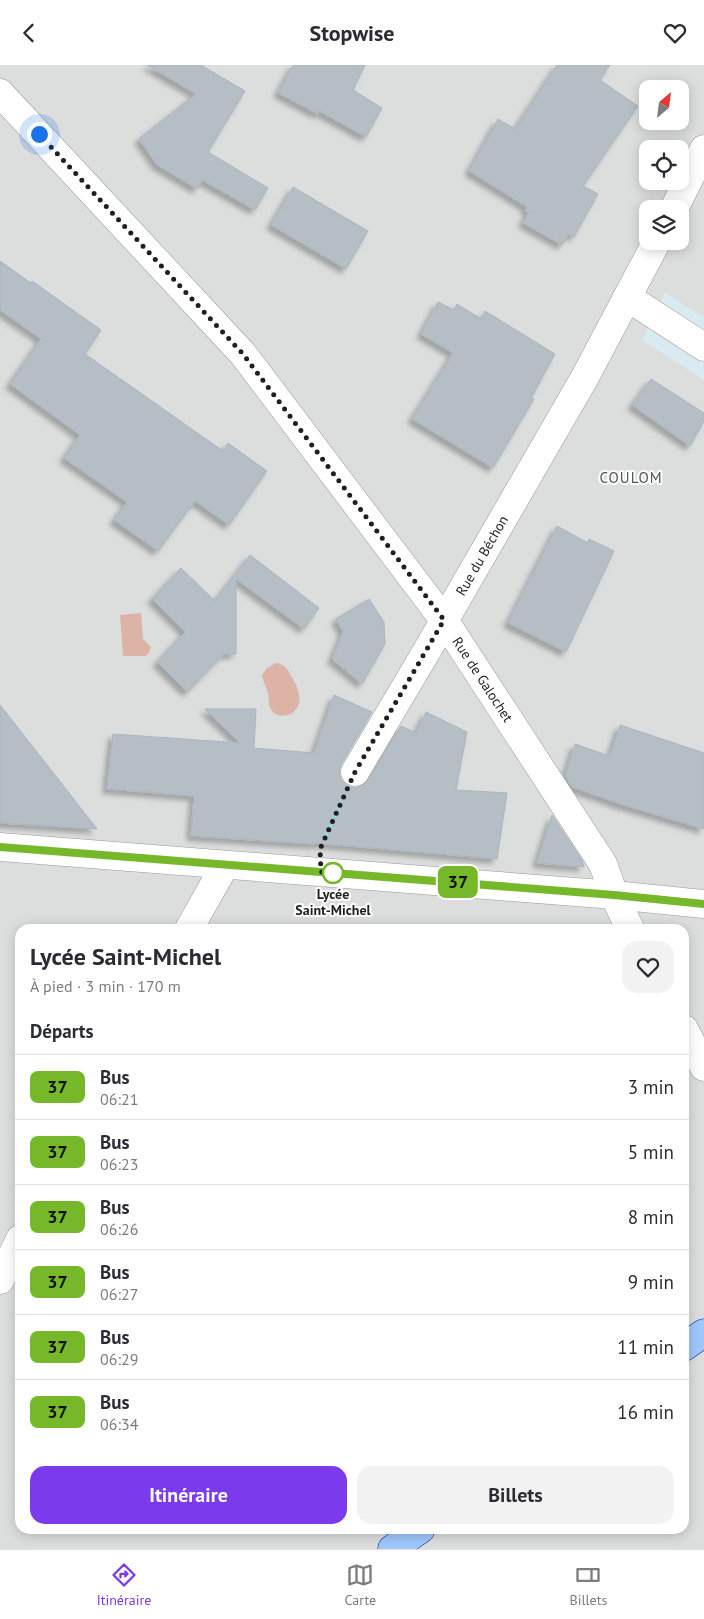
<!DOCTYPE html>
<html lang="fr">
<head>
<meta charset="utf-8">
<style>
	:root { --surface:#fff; --page:#f2f2f3; --text:#2b2b33; --muted:#7c7c81; --line:#e1e1e2; --accent:#7c3aed }
	body { margin:0; font-family:"PT Sans",sans-serif; background:var(--page); color:var(--text); height:100vh; display:flex; flex-direction:column; font-size:19px; white-space:nowrap }
	* { box-sizing:border-box; margin:0 }
	p { font-size:16px; color:var(--muted) }
	.icon { flex:none; width:28px; height:28px; fill:none; stroke:currentColor; stroke-width:2; stroke-linecap:round; stroke-linejoin:round }
	.map { position:relative; flex:1; overflow:hidden }
	.panel { position:absolute; left:15px; top:859px; width:674px; height:610px; display:flex; flex-direction:column; background:var(--surface); border-radius:15px; box-shadow:0 2px 12px #0003 }
	.panel>* { flex:none }
	.badge { padding:0 10px; border-radius:8px; font-size:18px; line-height:32px }
	.needle { width:32px; rotate:28deg }
	.buttons { position:absolute; left:639px; top:15px; display:grid; gap:10px }
	.buttons a { display:grid; place-items:center; width:50px; height:50px; border-radius:10px; background:var(--surface); box-shadow:0 2px 12px #0003; font-size:25px }
	.you { position:absolute; width:25px; height:25px; margin:-12px; border:4px solid #fff; border-radius:50%; background:#1a73e8; box-shadow:0 0 0 8px #1a73e833 }
	.map>.badge { position:absolute; translate:-50% -50%; box-shadow:0 0 0 2px #fff }
	h2 { padding:0 15px; font-size:19px; line-height:45px }
	.round { display:grid; place-items:center; flex:none; width:52px; height:52px; border-radius:15px; background:var(--page) }
	.overview { display:flex; align-items:center; justify-content:space-between; height:85px; padding:0 15px }
	h1 { font-size:24px; font-weight:700; line-height:38px }
	.action { display:flex; gap:10px; margin-top:auto; padding:10px 15px }
	.action a { flex:1; height:58px; border-radius:15px; background:var(--accent); color:#fff; font-size:20px; font-weight:700; line-height:58px; text-align:center }
	.action a+a { background:var(--page); color:var(--text) }
	ul { padding:0; list-style:none }
	li { display:flex; align-items:center; gap:15px; height:65px; padding:0 15px; border-top:1px solid var(--line) }
	li div { flex:1 }
	li b { display:block; font-size:19px }
	li em { font-style:normal }
	li .badge { min-width:55px; font-weight:700; text-align:center }
	header { display:flex; justify-content:space-between; align-items:center; height:65px; padding:0 15px; background:var(--surface); font-size:22px; font-weight:700 }
	.menu { display:flex; justify-content:space-around; align-items:center; height:70px; border-top:1px solid var(--line); background:var(--surface); font-size:14px; color:var(--muted) }
	.menu a { display:grid; justify-items:center; gap:2px }
	.menu .current { color:var(--accent) }
	.map>svg:first-child { display:block }
</style>
</head>
<body>
<header><svg class="icon" aria-label="back" viewBox="0 0 24 24"><path d="M15 5l-7 7 7 7"/></svg>Stopwise<svg class="icon" aria-label="heart" viewBox="0 0 24 24"><path d="M12 20l-8-8c-3-5 5-10 8-4 3-6 11-1 8 4z"/></svg></header>
<div class="map">
<svg width="704" height="1484" viewBox="0 0 704 1484">
	<defs>
		<filter id="shadow"><feDropShadow dx="-4.5" dy="4.5" stdDeviation="2.5" flood-color="#0004"/></filter>
	</defs>
	<rect width="100%" height="100%" fill="#e6e9f0"/>
	<!-- residential -->
	<path fill="#dcdddd" fill-rule="evenodd" d="M0 0H704V1484H0ZM648 24H680V56H648ZM648 84H680V116H648ZM648 144H680V176H648ZM20 864H684V1464H20Z"/>
	<!-- military -->
	<path fill="#d9ebf1" d="M665 228 704 252V315L642 275Z"/>
	<!-- water -->
	<path fill="#ddb3a6" d="M141 548 143 574 151 582 148 589 145 591H123L120 550Z
		M276 598C285 599 288 605 292 612 296 620 301 629 299 638 297 649 281 656 272 646 268 641 269 634 268 628 266 621 263 617 262 610L267 603Z"/>
	<!-- building -->
	<path fill="#b5bdc5" stroke="#a8b6c1" filter="url(#shadow)" d="M147 0H201L245 26 208 87 268 123 255 145 202 115 197 124 157 100 139 74 196 29Z
		M293 0H365L353 25 382 43 366 72 319 46 318 49 278 28Z
		M557 0H610L600 15 638 41 583 121 598 129 574 172 568 169 562 180 523 158 529 147 525 146 527 142 469 106 498 54 515 64Z
		M293 122 368 166 346 204 271 160Z
		M0 196 31 218 32 216 101 265 85 289 223 386 228 378 267 406 229 460 195 436 158 486 114 455 127 437 64 393 80 370 10 319 41 274 0 245Z
		M438 237 454 245 457 239 481 254 485 246 555 289 531 333 534 334 493 403 412 354 453 288 421 269Z
		M651 314 704 348V356L690 381 632 340Z
		M557 461 588 478 589 474 614 486 566 587 508 558Z
		M250 490 319 543 304 564 236 514V589H224L187 627 157 597 185 567 152 534 181 503 215 536Z
		M369 534 384 557 385 579 362 619 332 594 343 567 336 554Z
		M334 630 372 647 341 699 339 707 341 714 347 721 355 723 363 720 368 715 401 661 416 668 426 647 467 667 456 725 507 728 497 794 314 778V779L191 771 194 731 107 724 113 669 240 678 205 644H256L254 683 314 688Z
		M0 640 44 696 97 764 0 758Z
		M620 660 704 688V764L620 739 572 722 565 711 575 679 610 691Z
		M552 750 582 795 584 802 537 798Z"/>
	<g fill="none" stroke-linecap="round" stroke-linejoin="round">
		<defs>
			<g id="minor">
				<path id="s1" d="M0 28 243 289 444 555 603 799 614 830 630 864"/>
				<path d="M674 144 704 84"/>
				<path d="M627 232 704 282"/>
				<path id="s2" d="M355 707 425 589 585 312 657 176"/>
				<path d="M0 782 614 830 704 839"/>
				<path d="M189 864 225 800"/>
				<path d="M684 964 704 1002"/>
				<path d="M0 1215 20 1174"/>
			</g>
			<path id="major" d="M684 1282 704 1268
				M392 1484 421 1464"/>
		</defs>
		<!-- minor casing -->
		<use href="#minor" stroke="#999" stroke-width="29"/>
		<!-- major casing -->
		<use href="#major" stroke="#013499" stroke-width="29"/>
		<!-- path -->
		<path stroke="#6eebf9" stroke-width="3" stroke-dasharray="2.5 2.5" stroke-linecap="butt" d="M324 775 341 737"/>
		<!-- minor -->
		<use href="#minor" stroke="#fff" stroke-width="28"/>
		<!-- major -->
		<use href="#major" stroke="#9fc7fb" stroke-width="28"/>
	</g>
	<g fill="none" stroke-linecap="round" stroke-linejoin="round">
		<defs>
			<path id="line" d="M0 782 614 830 704 839"/>
		</defs>
		<!-- line casing -->
		<use href="#line" stroke="#fff" stroke-width="11"/>
		<!-- line -->
		<use href="#line" stroke="#76b82a" stroke-width="8"/>
		<!-- walk -->
		<path stroke="#1f1f1f" stroke-width="5" stroke-dasharray="0 9" d="M39 69 243 289 444 555 355 707 320 784 321 807 333 808"/>
	</g>
	<!-- markers -->
	<circle fill="#fff" stroke="#76b82a" stroke-width="2.5" cx="333" cy="808" r="10"/>
	<g text-anchor="middle" stroke-width="4" stroke-linejoin="round" paint-order="stroke">
		<!-- street labels -->
		<g font-size="14" fill="#1f1f1f" stroke="#fff">
			<text dy="5" stroke="none"><textPath href="#s2" startOffset="251">Rue du Béchon</textPath></text>
			<text dy="5" stroke="none"><textPath href="#s1" startOffset="761">Rue de Galochet</textPath></text>
		</g>
		<!-- stop labels -->
		<g font-size="14" font-weight="bold" fill="#1f1f1f" stroke="#fff">
			<text x="333" y="834">Lycée<tspan x="333" dy="16">Saint-Michel</tspan></text>
		</g>
		<!-- neighbourhood labels -->
		<g font-size="15" letter-spacing="1" fill="#525252" stroke="#fff">
			<text x="631" y="418">COULOM</text>
		</g>
	</g>
</svg>
<div class="buttons">
<a><svg class="needle" viewBox="-14 -14 28 28"><path d="M0-13l5 13h-10z" fill="#e53935"/><path d="M0 13l5-13h-10z" fill="#7c7c81"/></svg></a>
<a><svg class="icon" aria-label="locate" viewBox="0 0 24 24"><circle cx="12" cy="12" r="6"/><path d="M12 2v4M12 18v4M2 12h4M18 12h4"/></svg></a>
<a><svg class="icon" aria-label="layers" viewBox="0 0 24 24"><path d="M12 4l9 5-9 5-9-5zM3 14l9 5 9-5"/></svg></a>
</div>
<div class="you" style="left:39px;top:69px"></div>
<b class="badge" style="left:458px;top:817px;background:#76b82a;color:#111">37</b>
<section class="panel">
<div class="overview"><div><h1>Lycée Saint-Michel</h1><p>À pied · 3 min · 170 m</p></div><a class="round"><svg class="icon" aria-label="heart" viewBox="0 0 24 24"><path d="M12 20l-8-8c-3-5 5-10 8-4 3-6 11-1 8 4z"/></svg></a></div>
<h2>Départs</h2>
<ul>
<li><span class="badge" style="background:#76b82a;color:#111">37</span><div><b>Bus</b><p>06:21</p></div><em>3 min</em></li>
<li><span class="badge" style="background:#76b82a;color:#111">37</span><div><b>Bus</b><p>06:23</p></div><em>5 min</em></li>
<li><span class="badge" style="background:#76b82a;color:#111">37</span><div><b>Bus</b><p>06:26</p></div><em>8 min</em></li>
<li><span class="badge" style="background:#76b82a;color:#111">37</span><div><b>Bus</b><p>06:27</p></div><em>9 min</em></li>
<li><span class="badge" style="background:#76b82a;color:#111">37</span><div><b>Bus</b><p>06:29</p></div><em>11 min</em></li>
<li><span class="badge" style="background:#76b82a;color:#111">37</span><div><b>Bus</b><p>06:34</p></div><em>16 min</em></li>
</ul>
<div class="action"><a>Itinéraire</a><a>Billets</a></div>
</section>
</div>
<nav class="menu">
<a class="current"><svg class="icon" aria-label="directions" viewBox="0 0 24 24"><path d="M12 3l9 9-9 9-9-9zM9 14v-3h6M13 9l2 2-2 2"/></svg>Itinéraire</a>
<a><svg class="icon" aria-label="map" viewBox="0 0 24 24"><path d="M3 6l6-2 6 2 6-2v14l-6 2-6-2-6 2zM9 4v14M15 6v14"/></svg>Carte</a>
<a><svg class="icon" aria-label="tickets" viewBox="0 0 24 24"><path d="M3 7h18v10H3zM15 7v10"/></svg>Billets</a>
</nav>
</body>
</html>
